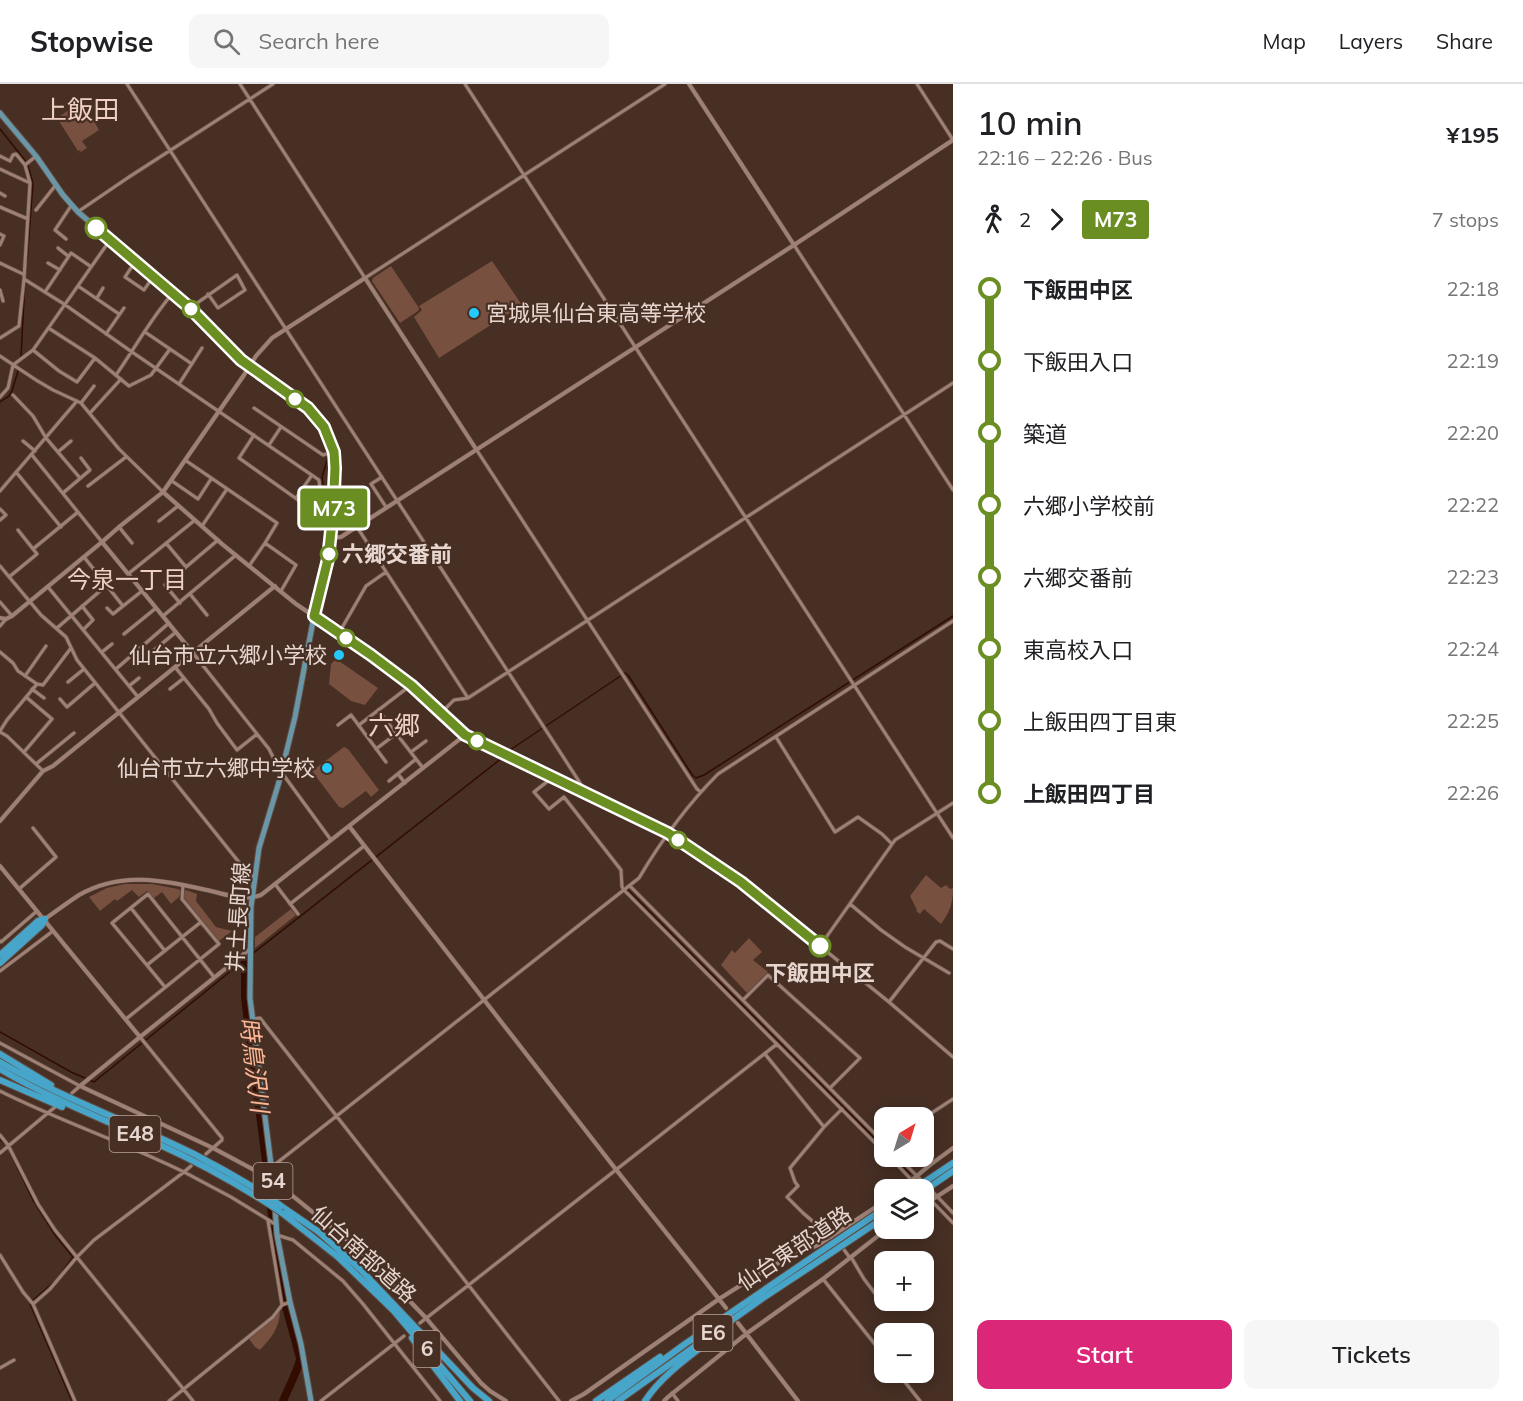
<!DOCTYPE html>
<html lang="en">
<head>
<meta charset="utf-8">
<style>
	:root { --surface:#fff; --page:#f6f6f6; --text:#202124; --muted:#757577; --line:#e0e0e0; --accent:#db2777 }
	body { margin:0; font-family:Mulish,"Noto Sans JP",sans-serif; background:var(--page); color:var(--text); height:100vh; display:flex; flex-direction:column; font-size:22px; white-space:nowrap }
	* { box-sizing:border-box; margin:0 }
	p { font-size:20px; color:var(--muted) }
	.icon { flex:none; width:33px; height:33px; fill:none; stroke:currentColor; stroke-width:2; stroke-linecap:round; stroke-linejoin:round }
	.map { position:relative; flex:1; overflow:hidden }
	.panel { display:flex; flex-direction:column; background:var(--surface); width:570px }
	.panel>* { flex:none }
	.badge { padding:0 12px; border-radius:4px; font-size:21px; line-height:39px }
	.needle { width:39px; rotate:38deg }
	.buttons { position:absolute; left:874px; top:1023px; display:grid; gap:12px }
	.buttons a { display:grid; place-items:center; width:60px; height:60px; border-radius:12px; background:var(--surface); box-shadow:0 3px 15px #0003; font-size:30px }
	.map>.badge { position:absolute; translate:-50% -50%; box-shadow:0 0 0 3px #fff }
	.legs { display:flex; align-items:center; gap:9px; height:66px; padding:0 24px; font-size:20px }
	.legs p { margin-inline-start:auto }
	.overview { display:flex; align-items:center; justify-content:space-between; height:102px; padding:0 24px }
	h1 { font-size:33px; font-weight:600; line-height:45px }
	.primary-button { display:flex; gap:12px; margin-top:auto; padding:12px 24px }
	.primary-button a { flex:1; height:69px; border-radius:12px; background:var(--accent); color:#fff; font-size:24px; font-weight:600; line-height:69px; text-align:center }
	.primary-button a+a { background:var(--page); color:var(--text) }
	ul { padding:0 24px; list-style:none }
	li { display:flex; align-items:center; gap:21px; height:72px; font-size:22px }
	li i { display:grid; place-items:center; width:9px; height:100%; margin:0 8px; background:currentColor }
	li i::after { content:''; width:15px; height:15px; margin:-8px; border:4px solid; border-radius:50%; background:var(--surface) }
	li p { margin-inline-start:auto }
	li:first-child i { background:linear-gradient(#0000 50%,currentColor 0) }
	li:last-child i { background:linear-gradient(currentColor 50%,#0000 0) }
	header { display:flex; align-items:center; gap:36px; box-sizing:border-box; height:84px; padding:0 30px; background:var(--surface); border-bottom:2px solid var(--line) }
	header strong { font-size:28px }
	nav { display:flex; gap:33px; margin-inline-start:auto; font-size:21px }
	.search { width:420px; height:54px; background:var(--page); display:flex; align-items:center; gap:15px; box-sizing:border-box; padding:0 21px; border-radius:12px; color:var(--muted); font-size:22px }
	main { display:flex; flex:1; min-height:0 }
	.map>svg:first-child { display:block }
</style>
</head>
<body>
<header>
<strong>Stopwise</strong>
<div class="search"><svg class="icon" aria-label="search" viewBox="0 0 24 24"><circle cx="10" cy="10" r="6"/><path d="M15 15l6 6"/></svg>Search here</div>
<nav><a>Map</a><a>Layers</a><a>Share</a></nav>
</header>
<main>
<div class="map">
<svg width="953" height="1317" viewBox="0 0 953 1317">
	<rect width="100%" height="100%" fill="#472f24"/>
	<!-- green -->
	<path fill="#77503f" d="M81 18 85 19 90 26V30L99 46 82 57 87 64 79 69 81 66 78 67 57 34Z
		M492 177 522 221 439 274 414 233 422 226 419 222Z
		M391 182 419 224 418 227 400 239 372 197 373 194Z
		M336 575 378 604 365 621 351 617 329 600 331 580Z
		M344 663 348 665 379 706 371 713 366 707 343 724 339 723 312 687Z
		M926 791 941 804 946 801 950 805 953 804C953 819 950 828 941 840L924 825 920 830 916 827 917 826 910 812Z
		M125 800H152L178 805 181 807 179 813 171 820 162 808 154 814 147 807 139 813 132 806 117 817 115 815 100 827 89 813 107 804Z
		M186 806 197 810 196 817 216 843 232 847 219 857 184 814V808Z
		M291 825 296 831 255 864V853Z
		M749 854 762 868 753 876 768 888 747 909 721 881 732 866 735 869Z
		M280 1228C279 1245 271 1254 260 1266L255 1263 249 1255Z"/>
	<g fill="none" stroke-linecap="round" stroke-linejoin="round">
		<!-- stream -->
		<path stroke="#320c00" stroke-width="1.5" d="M0 45 27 79 33 99 27 177
			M21 273 25 197
			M0 318 9 312 12 307 18 287
			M323 400 322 393 328 373
			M627 805 885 1065
			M252 870 502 674 510 666 625 589 628 591 693 692 696 694 704 691 953 532
			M0 948 71 988 94 998 248 873
			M0 1055 4 1059
			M9 1066 33 1116 55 1151 73 1173 63 1187
			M892 1072 910 1090
			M925 1107 953 1137
			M32 1217 54 1198
			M30 1220 72 1317"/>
		<!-- river -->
		<path stroke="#320c00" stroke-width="8" d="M245 876V914L267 1085
			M269 1100 272 1132
			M273 1145 284 1216
			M283 1317C287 1307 300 1282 300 1274L286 1223"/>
		<defs>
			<path id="minor" d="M127 0 584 705V708
				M240 0 365 194 665 0
				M465 0 953 754
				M917 0 953 56
				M0 72 10 77 13 71 16 70 25 81 30 99 24 195 19 242 0 254
				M25 81 35 73
				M0 85 30 99
				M0 109 5 112
				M0 123 28 135
				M36 126 55 102
				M79 127 129 93 273 0
				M0 150 4 152 0 161
				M66 155 55 146 71 122
				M794 161 953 406
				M58 164 68 172
				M135 178 125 193 144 206 153 193
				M0 179 23 190
				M48 179 60 186
				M24 195 64 220 132 268 319 396 322 424
				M78 202 119 230
				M0 206 3 217
				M45 208 71 169 90 182
				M97 214 103 204
				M190 224 237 191 245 206 218 224 208 210
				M50 245 95 274 129 302 151 291 170 265
				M145 248 192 280
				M106 250 124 224
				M33 266 59 287 77 298 95 274
				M0 272 36 296 53 306 81 319 119 365 163 408
				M116 291C135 264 151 234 173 209
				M179 300 202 264
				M13 311 33 332 46 354 80 394
				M0 313 8 304 13 281 33 266 110 156
				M81 319 94 302
				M254 324 323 371 333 368
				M90 329 121 295
				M254 351 239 374 308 423 332 427
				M23 357 35 367
				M269 361 281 343
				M476 365 697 705 701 708
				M58 368 71 357
				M32 371 102 458
				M185 376 277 439 265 459
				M16 388 61 443
				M382 393 371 400 386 423
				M172 397 198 415 211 395
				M88 402 126 373
				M0 407 77 317
				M63 409 90 386 81 374
				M296 414 312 391
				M0 425 6 431 0 436
				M159 437 178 422
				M202 442 227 405
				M119 443 132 459
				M357 443 468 614 454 616 441 629
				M166 459 186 483 218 456
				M33 465 78 428
				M84 473 123 522
				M0 482 41 531 66 553 77 576 85 586 250 792H254
				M249 482 265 459 296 481 281 507
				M128 490 195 436
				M9 493 37 470 18 446
				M48 503 138 613
				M190 510 207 531
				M0 518 12 532
				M180 519 165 501 186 483
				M82 522 93 536 84 545
				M107 524 113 530 142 507
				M163 532 236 471
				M0 542 6 535
				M57 544 107 501
				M339 549 366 502 386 488
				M124 550 156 524
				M0 568 13 579 18 587 37 600 7 636 0 647
				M102 568 112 560
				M193 569 269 665 274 675 285 693 331 756
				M147 572 176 548
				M175 583 209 625 217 639 237 666 257 650
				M116 585 169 539
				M25 592 46 562
				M68 598 84 585
				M37 600 43 601 71 564
				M129 602 139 594
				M32 605 44 614
				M170 605 184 594
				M468 614 953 299
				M60 615 67 623 95 599
				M378 626 423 684
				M338 641 351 631 386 678
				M359 641 411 601
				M0 648 7 652 43 687
				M776 653 835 748 858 733 882 750 892 760
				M376 665 409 640
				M24 668 52 635 26 613
				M411 668 426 657
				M503 669 668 749 741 798 889 918 953 973
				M36 680 74 649
				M398 690 405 699
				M553 693 534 708 549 725 564 713 621 786 622 803 624 806 885 1069
				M389 697 416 675
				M275 800 298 830
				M630 802 885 1060
				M19 805 56 773 33 744
				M290 820 364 762
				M850 820 881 846 905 863 949 889
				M131 824 165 867
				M0 857 1 858 37 827
				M820 862 895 756 953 719
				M147 881 201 838
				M0 887 53 847
				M165 903 112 839 148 810 214 893
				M743 916 768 891 860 974 830 1004
				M889 918 936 858 940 857 953 865
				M126 935 219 860 182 815 183 801
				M253 935 260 934 559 1317
				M140 953 222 1054V1056L206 1070
				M0 959 80 1002 72 1009
				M765 970 824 1043
				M0 1007C60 1037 123 1058 184 1088L191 1082
				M924 1034 953 1015
				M0 1051 8 1061 38 1120 55 1146 193 1317
				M0 1069 55 1023
				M889 1072 921 1106
				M897 1072 924 1099
				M273 1082 639 794C661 757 687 721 718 690L953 537
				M928 1103 953 1129
				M924 1109 953 1139
				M268 1137 282 1221
				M277 1151 293 1156 343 1197 363 1220 440 1317
				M831 1153 803 1129 787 1113 798 1102 795 1098 790 1084 824 1043 842 1025
				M837 1156 850 1174
				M0 1171 23 1208 33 1220 75 1317
				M851 1173 864 1195 886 1224
				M823 1195 885 1273
				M33 1220 50 1205 77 1173 94 1156 184 1088 231 1113 275 1140
				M420 1239 777 960
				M0 1284 14 1276
				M897 1288 920 1317
				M672 1309 678 1317
				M169 1317 273 1233 282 1221 290 1218
				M321 1317 404 1252"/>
			<path id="tertiary" d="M689 0 794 161
				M163 408 222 460 296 520 346 554 411 601 459 647 465 651 503 669
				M332 454 341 453 794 161 953 56
				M102 458 193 569
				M0 534 6 535 12 532 102 458 119 443 163 408 244 291 256 272 272 254 365 194 476 365
				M0 737 43 687 53 682 275 502
				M349 742 614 1083 726 1224
				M0 782 140 953 250 865
				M45 835C56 827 67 819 79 811 123 786 165 797 211 807 228 811 244 817 261 811L465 651
				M140 953 80 1002 213 1064 273 1096 352 1160 378 1184 426 1234 481 1299 490 1307 506 1317
				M900 1106 930 1081 953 1064
				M924 1121 953 1102
				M738 1239 798 1317
				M571 1317 584 1310 719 1215 768 1184 818 1161 885 1117
				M664 1317 668 1313 746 1250 823 1195 888 1144"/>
			<path id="primary" d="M0 29 36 72 63 111 78 128 190 224 241 276 308 324 324 343 334 368 335 384 333 427 328 475 314 532 295 633 279 698 259 764 251 823 250 914 273 1096 277 1151 290 1218 301 1260 311 1317"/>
			<path id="motorway" d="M0 871 38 837 45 835
				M0 879 42 841 45 835
				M0 970 51 1001
				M0 978C62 1014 130 1038 194 1070 219 1083 242 1096 266 1111
				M0 985C51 1015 105 1036 158 1060 196 1077 232 1097 267 1119
				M0 996 62 1023
				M926 1097 953 1079
				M931 1102 953 1087
				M281 1122 319 1148 361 1186 473 1304 489 1317
				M282 1129 338 1173 393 1226 470 1317
				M412 1254 460 1317
				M596 1317 660 1273
				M607 1317 685 1260 805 1178
				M618 1317 763 1214 810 1183
				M645 1317C662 1291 689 1273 713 1254"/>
		</defs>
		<!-- minor casing -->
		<use href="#minor" stroke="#614c43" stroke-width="4.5"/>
		<!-- tertiary casing -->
		<use href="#tertiary" stroke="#614c43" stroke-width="5"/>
		<!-- primary casing -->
		<use href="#primary" stroke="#614c43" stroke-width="7"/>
		<!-- motorway casing -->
		<use href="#motorway" stroke="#614c43" stroke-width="8"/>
		<!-- minor -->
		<use href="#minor" stroke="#9e8174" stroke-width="3"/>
		<!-- tertiary -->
		<use href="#tertiary" stroke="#9e8174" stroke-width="4"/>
		<!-- primary -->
		<use href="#primary" stroke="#6a97a7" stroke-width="5"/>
		<!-- motorway -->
		<use href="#motorway" stroke="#47a5c9" stroke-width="6"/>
		<defs>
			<path id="motorway-bridge" d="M913 1106 926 1097
				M924 1106 931 1102
				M266 1111 281 1122
				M267 1119 282 1129
				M805 1178 885 1124
				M810 1183 885 1133"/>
		</defs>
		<!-- motorway-bridge casing -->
		<use href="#motorway-bridge" stroke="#614c43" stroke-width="8" stroke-linecap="butt"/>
		<!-- motorway-bridge -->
		<use href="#motorway-bridge" stroke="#47a5c9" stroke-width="6"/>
	</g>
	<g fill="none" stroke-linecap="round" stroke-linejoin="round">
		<defs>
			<path id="line-1" d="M96 144 190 224 241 276 308 324 324 343 334 368 335 384 333 428 328 475 314 532 371 571 411 601 465 651 668 749 741 798 820 862"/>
		</defs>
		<!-- line-1 casing -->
		<use href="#line-1" stroke="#fff" stroke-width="14"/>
		<!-- line-1 -->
		<use href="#line-1" stroke="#6b8e23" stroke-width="9"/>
	</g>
	<!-- markers -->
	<g fill="#fff" stroke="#6b8e23" stroke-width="3">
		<circle cx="96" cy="144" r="10"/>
		<circle cx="191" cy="225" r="8"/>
		<circle cx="295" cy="315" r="8"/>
		<circle cx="329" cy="470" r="8"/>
		<circle cx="346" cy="554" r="8"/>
		<circle cx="477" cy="657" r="8"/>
		<circle cx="678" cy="756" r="8"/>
		<circle cx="820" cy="862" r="10"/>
	</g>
	<g fill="#25c9fe" stroke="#472f24" stroke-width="2">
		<circle cx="474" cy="229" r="6"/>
		<circle cx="339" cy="571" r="6"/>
		<circle cx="327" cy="684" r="6"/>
	</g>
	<g text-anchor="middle" stroke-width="4.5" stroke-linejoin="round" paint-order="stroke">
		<!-- shield labels -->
		<g fill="#472f24" stroke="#b6a49c" stroke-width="1.5">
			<rect x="109.5" y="1032" width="51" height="36" rx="4.5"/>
			<rect x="253.5" y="1079" width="39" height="36" rx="4.5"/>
			<rect x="693.5" y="1231" width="39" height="36" rx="4.5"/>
			<rect x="413.5" y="1247" width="27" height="36" rx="4.5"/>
		</g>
		<g font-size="21" font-weight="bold" fill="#e6d6cf">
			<text x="135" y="1057">E48</text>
			<text x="273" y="1104">54</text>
			<text x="713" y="1256">E6</text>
			<text x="427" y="1272">6</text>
		</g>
		<!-- poi labels -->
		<g font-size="22" fill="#e6d6cf" stroke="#472f24" text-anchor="end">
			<text x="486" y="237" text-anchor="start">宮城県仙台東高等学校</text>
			<text x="327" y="579">仙台市立六郷小学校</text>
			<text x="315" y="692">仙台市立六郷中学校</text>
		</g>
		<!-- stop labels -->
		<g font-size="22" font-weight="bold" fill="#e6d6cf" stroke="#472f24" text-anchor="start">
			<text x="342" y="478">六郷交番前</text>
			<text x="820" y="897" text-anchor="middle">下飯田中区</text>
		</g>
		<!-- street labels -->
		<g font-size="22" fill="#e6d6cf" stroke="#472f24">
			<text transform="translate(238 833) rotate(-86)" y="8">井土長町線</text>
			<text transform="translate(794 1164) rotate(-34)" y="8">仙台東部道路</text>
			<text transform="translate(364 1170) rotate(42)" y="8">仙台南部道路</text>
		</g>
		<!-- neighbourhood labels -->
		<g font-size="24" fill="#efd0c2" stroke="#472f24">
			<text x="127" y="504">今泉一丁目</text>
		</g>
		<!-- water labels -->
		<g font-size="24" font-style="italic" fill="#fdb797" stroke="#472f24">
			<text transform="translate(254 981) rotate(83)" y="8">時鳥沢川</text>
		</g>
		<!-- quarter labels -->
		<g font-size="26" fill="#efd0c2" stroke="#472f24">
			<text x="80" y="35">上飯田</text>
			<text x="394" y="651">六郷</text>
		</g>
	</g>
</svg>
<div class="buttons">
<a><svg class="needle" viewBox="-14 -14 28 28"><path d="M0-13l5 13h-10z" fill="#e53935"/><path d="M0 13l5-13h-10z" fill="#757577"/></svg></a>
<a><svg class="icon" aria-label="layers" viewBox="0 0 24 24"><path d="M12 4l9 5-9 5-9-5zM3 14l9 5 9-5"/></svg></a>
<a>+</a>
<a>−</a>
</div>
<b class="badge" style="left:334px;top:424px;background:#6b8e23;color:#fff">M73</b>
</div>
<section class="panel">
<div class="overview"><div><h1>10 min</h1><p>22:16 – 22:26 · Bus</p></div><b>¥195</b></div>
<div class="legs"><svg class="icon" aria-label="walk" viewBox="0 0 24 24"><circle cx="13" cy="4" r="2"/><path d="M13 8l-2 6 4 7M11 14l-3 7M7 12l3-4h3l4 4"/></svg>2<svg class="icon" aria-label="forward" viewBox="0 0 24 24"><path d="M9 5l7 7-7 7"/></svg><b class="badge" style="background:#6b8e23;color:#fff">M73</b><p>7 stops</p></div>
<ul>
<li><i style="color:#6b8e23"></i><b>下飯田中区</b><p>22:18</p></li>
<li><i style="color:#6b8e23"></i><span>下飯田入口</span><p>22:19</p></li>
<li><i style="color:#6b8e23"></i><span>築道</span><p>22:20</p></li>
<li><i style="color:#6b8e23"></i><span>六郷小学校前</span><p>22:22</p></li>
<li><i style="color:#6b8e23"></i><span>六郷交番前</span><p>22:23</p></li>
<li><i style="color:#6b8e23"></i><span>東高校入口</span><p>22:24</p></li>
<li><i style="color:#6b8e23"></i><span>上飯田四丁目東</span><p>22:25</p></li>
<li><i style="color:#6b8e23"></i><b>上飯田四丁目</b><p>22:26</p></li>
</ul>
<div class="primary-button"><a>Start</a><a>Tickets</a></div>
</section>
</main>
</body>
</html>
